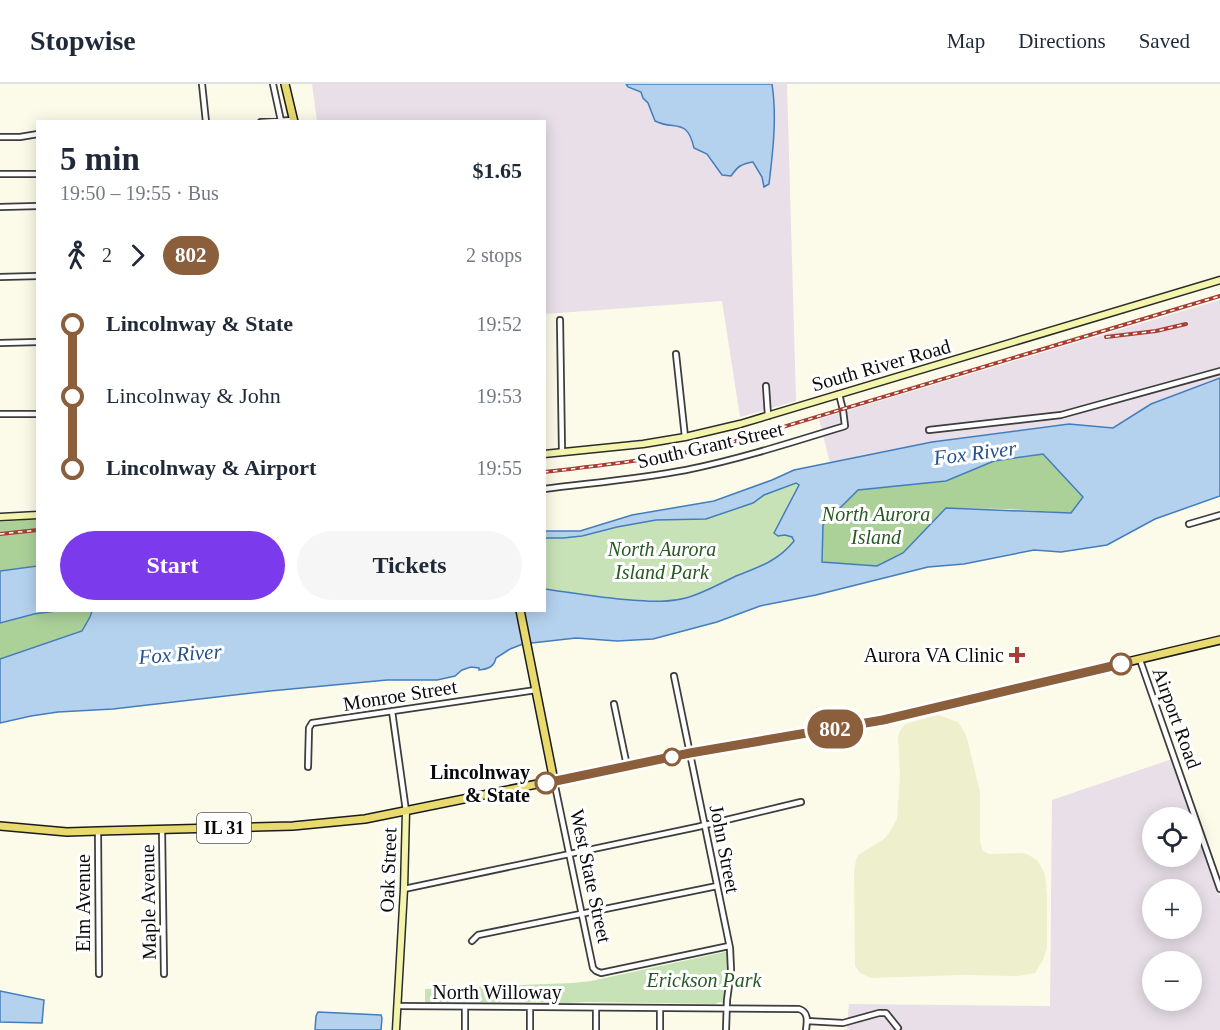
<!DOCTYPE html>
<html lang="en">
<head>
<meta charset="utf-8">
<style>
	:root { --surface:#fff; --page:#f6f6f7; --text:#1f2937; --muted:#747a83; --line:#e0e1e3; --accent:#7c3aed }
	body { margin:0; font-family:Georgia,serif; background:var(--page); color:var(--text); height:100vh; display:flex; flex-direction:column; font-size:22px; white-space:nowrap }
	* { box-sizing:border-box; margin:0 }
	p { font-size:20px; color:var(--muted) }
	.icon { flex:none; width:33px; height:33px; fill:none; stroke:currentColor; stroke-width:2; stroke-linecap:round; stroke-linejoin:round }
	.map { position:relative; flex:1; overflow:hidden }
	.drawer { position:absolute; left:36px; top:36px; width:510px; height:492px; display:flex; flex-direction:column; background:var(--surface); border-radius:0px; box-shadow:0 3px 15px #0003 }
	.drawer>* { flex:none }
	.badge { padding:0 12px; border-radius:20px; font-size:21px; line-height:39px }
	.buttons { position:absolute; left:1142px; top:723px; display:grid; gap:12px }
	.buttons a { display:grid; place-items:center; width:60px; height:60px; border-radius:50%; background:var(--surface); box-shadow:0 3px 15px #0003; font-size:30px }
	.map>.badge { position:absolute; translate:-50% -50%; box-shadow:0 0 0 3px #fff }
	.legs { display:flex; align-items:center; gap:9px; height:66px; padding:0 24px; font-size:20px }
	.legs p { margin-inline-start:auto }
	.overview { display:flex; align-items:center; justify-content:space-between; height:102px; padding:0 24px }
	h1 { font-size:33px; font-weight:700; line-height:45px }
	.primary-button { display:flex; gap:12px; margin-top:auto; padding:12px 24px }
	.primary-button a { flex:1; height:69px; border-radius:36px; background:var(--accent); color:#fff; font-size:24px; font-weight:700; line-height:69px; text-align:center }
	.primary-button a+a { background:var(--page); color:var(--text) }
	ul { padding:0 24px; list-style:none }
	li { display:flex; align-items:center; gap:21px; height:72px; font-size:22px }
	li i { display:grid; place-items:center; width:9px; height:100%; margin:0 8px; background:currentColor }
	li i::after { content:''; width:15px; height:15px; margin:-8px; border:4px solid; border-radius:50%; background:var(--surface) }
	li p { margin-inline-start:auto }
	li:first-child i { background:linear-gradient(#0000 50%,currentColor 0) }
	li:last-child i { background:linear-gradient(currentColor 50%,#0000 0) }
	header { display:flex; align-items:center; gap:36px; box-sizing:border-box; height:84px; padding:0 30px; background:var(--surface); border-bottom:2px solid var(--line) }
	header strong { font-size:28px }
	nav { display:flex; gap:33px; margin-inline-start:auto; font-size:21px }
	.map>svg:first-child { display:block }
</style>
</head>
<body>
<header>
<strong>Stopwise</strong>
<nav><a>Map</a><a>Directions</a><a>Saved</a></nav>
</header>
<div class="map">
<svg width="1220" height="946" viewBox="0 0 1220 946">
	<rect width="100%" height="100%" fill="#fcfbe9"/>
	<!-- industrial -->
	<path fill="#e8dfe8" fill-rule="evenodd" d="M312 0H787L796 317 740 333 722 217 545 230 544 38 317 37Z
		M1220 216V294L1151 320 1113 344 1069 340 932 358 830 379 819 335Z
		M1172 675 1220 813V946H847L849 920 1050 922 1052 716ZM1152 734H1191V772H1152ZM1152 806H1191V844H1152ZM1152 878H1191V916H1152Z"/>
	<!-- farmland -->
	<path fill="#eeefcd" d="M938 631 958 638 965 649 968 658 980 708V757L983 767 989 770 1023 769 1029 771 1038 777 1045 790 1047 810V864L1043 876 1035 889 1018 892 962 891 871 894 860 889 855 882 854 787 856 776 858 771 863 768 884 755 889 749 897 735 900 691 898 652 900 647 905 640Z"/>
	<!-- green -->
	<path fill="#c8e2b8" d="M797 399 799 402 774 449 792 453 794 457C778 477 759 483 736 492 719 500 704 509 686 514 668 519 650 517 631 516 602 514 573 509 545 505V454H563L582 452 617 443 656 436 706 435 753 419 764 411Z
		M729 867 730 887 724 920 720 918 715 920 586 918 517 922 425 919V905L572 899 591 897Z"/>
	<!-- forest -->
	<path fill="#abd199" d="M1043 370 1083 413 1071 429 1008 425 946 424 903 469 877 482 822 478 823 441 858 406 946 397 994 377Z
		M37 435V482L0 487V438Z
		M56 527H92L90 533 82 547 0 575V539L34 530Z"/>
	<!-- water -->
	<path fill="#b4d1ee" stroke="#447dbc" stroke-width="1.5" fill-rule="evenodd" d="M626 0H772C777 33 773 67 769 100L764 103 762 93 753 78C741 80 738 82 731 92L722 91 707 70 694 64C687 33 675 47 655 37L648 19 643 14 641 8 628 3Z
		M1220 294V412L1155 435 1107 461 1061 468 1034 466 964 480 928 483 816 511 760 522 717 538 653 555 617 557 576 554 523 560 510 565 496 574C494 583 488 585 479 586V584L471 583 462 586 455 592 437 596H387L270 607 113 625 58 628 31 632 0 639V575L82 547 90 533 92 527 544 526 545 505C573 509 602 514 631 516 649 517 667 519 686 514 704 509 719 500 736 492 759 483 778 477 794 457L792 453 785 451 778 452 774 449 799 401 796 399 764 411 753 419 706 435 656 436 617 443 582 452 563 454H545V447H580L632 431 714 417 772 396 794 386 932 358 1069 340 1113 344 1151 320ZM1043 370 1083 413 1071 429 946 424 903 469 877 482 822 478 823 441 858 406 946 397 994 377Z
		M37 482 38 526 56 527 34 530 0 539V487Z
		M0 907 44 916 42 939 0 938Z
		M318 928 381 931 382 934 381 946H315L316 932Z"/>
	<g fill="none" stroke-linecap="round" stroke-linejoin="round">
		<defs>
			<path id="street" d="M202 0 206 38
				M273 0 281 37
				M261 38 293 36
				M0 53H20L38 50
				M0 90H38
				M0 123 38 122
				M0 193 38 192
				M560 236 562 368
				M0 259 38 258
				M676 270 685 353
				M766 302 768 332
				M0 330H38
				M929 346 1061 331 1220 287
				M544 405C591 399 639 395 686 386 740 375 793 358 845 342L843 326 839 310
				M1189 440 1220 431
				M1140 576 1220 805
				M674 592 730 864 731 886 727 916 726 946
				M614 620 627 682
				M392 627 406 727
				M308 683 309 644 312 639 536 606
				M554 697 593 884 596 887 601 889 729 862
				M162 746 164 890
				M98 747 99 890
				M404 805 697 743 801 718
				M472 857 478 851 717 802
				M398 922 799 925C809 928 807 938 806 946
				M807 937 843 939 879 929H886L898 944
				M465 946V923
				M530 946V923
				M596 946V924
				M660 946V924"/>
			<path id="secondary" d="M544 370 643 360 685 353 740 340 1220 196
				M0 433 38 431
				M396 946 404 805 406 727"/>
			<path id="primary" d="M285 0 294 38
				M520 526 554 697
				M0 742 67 748 98 747 293 742 365 735 690 669 883 636 1220 556"/>
		</defs>
		<!-- street casing -->
		<use href="#street" stroke="#3d3d3d" stroke-width="8"/>
		<!-- secondary casing -->
		<use href="#secondary" stroke="#2c2c2c" stroke-width="9"/>
		<!-- primary casing -->
		<use href="#primary" stroke="#1b1b1b" stroke-width="10"/>
		<!-- street -->
		<use href="#street" stroke="#fff" stroke-width="4.5"/>
		<!-- secondary -->
		<use href="#secondary" stroke="#f4f5ac" stroke-width="6"/>
		<!-- primary -->
		<use href="#primary" stroke="#e8da6e" stroke-width="7"/>
		<defs>
			<path id="rail" d="M1106 253 1156 247 1186 240
				M544 388C606 381 666 374 726 360L1220 212
				M0 450 38 446"/>
		</defs>
		<!-- rail casing -->
		<use href="#rail" stroke="#a83d34" stroke-width="4"/>
		<!-- rail -->
		<use href="#rail" stroke="#fff" stroke-width="1.5" stroke-dasharray="4.5" stroke-linecap="butt"/>
	</g>
	<g fill="none" stroke-linecap="round" stroke-linejoin="round">
		<defs>
			<path id="line-1" d="M546 699 690 669 883 636 1121 580"/>
		</defs>
		<!-- line-1 casing -->
		<use href="#line-1" stroke="#fff" stroke-width="14"/>
		<!-- line-1 -->
		<use href="#line-1" stroke="#8b5e3c" stroke-width="9"/>
	</g>
	<!-- markers -->
	<path fill="#a83d34" stroke="#fff" stroke-width="2" d="M1014 562h6v6h6v6h-6v6h-6v-6h-6v-6h6z"/>
	<g fill="#fff" stroke="#8b5e3c" stroke-width="3">
		<circle cx="1121" cy="580" r="10"/>
		<circle cx="672" cy="673" r="8"/>
		<circle cx="546" cy="699" r="10"/>
	</g>
	<g text-anchor="middle" stroke-width="6" stroke-linejoin="round" paint-order="stroke">
		<!-- shield labels -->
		<rect fill="#fff" stroke="#545454" stroke-width="1.5" x="197" y="729" width="54" height="30" rx="4.5"/>
		<g font-size="18" font-weight="bold" fill="#0a0a0a">
			<text x="224" y="750">IL 31</text>
		</g>
		<!-- street labels -->
		<g font-size="20" fill="#0a0a0a" stroke="#fff">
			<text transform="translate(881 281) rotate(-16)" y="7">South River Road</text>
			<text transform="translate(710 361) rotate(-13)" y="7">South Grant Street</text>
			<text transform="translate(400 611) rotate(-9)" y="7">Monroe Street</text>
			<text transform="translate(1177 634) rotate(70)" y="7">Airport Road</text>
			<text transform="translate(725 765) rotate(79)" y="7">John Street</text>
			<text transform="translate(388 786) rotate(-88)" y="7">Oak Street</text>
			<text transform="translate(591 792) rotate(78)" y="7">West State Street</text>
			<text transform="translate(148 818) rotate(-91)" y="7">Maple Avenue</text>
			<text transform="translate(83 819) rotate(-90)" y="7">Elm Avenue</text>
			<text x="497" y="915">North Willoway</text>
		</g>
		<!-- park labels -->
		<g font-size="20" font-style="italic" fill="#275923" stroke="#fff">
			<text x="876" y="437">North Aurora<tspan x="876" dy="23">Island</tspan></text>
			<text x="662" y="472">North Aurora<tspan x="662" dy="23">Island Park</tspan></text>
			<text x="704" y="903">Erickson Park</text>
		</g>
		<!-- poi labels -->
		<g font-size="20" fill="#0a0a0a" stroke="#fff" text-anchor="end">
			<text x="1004" y="578">Aurora VA Clinic</text>
		</g>
		<!-- stop labels -->
		<g font-size="20" font-weight="bold" fill="#0a0a0a" stroke="#fff" text-anchor="end">
			<text x="530" y="695">Lincolnway<tspan x="530" dy="23">&amp; State</tspan></text>
		</g>
		<!-- water labels -->
		<g font-size="21" font-style="italic" fill="#23518c" stroke="#fff">
			<text transform="translate(975 369) rotate(-7)" y="7">Fox River</text>
			<text transform="translate(180 570) rotate(-4)" y="7">Fox River</text>
		</g>
	</g>
</svg>
<div class="buttons">
<a><svg class="icon" aria-label="locate" viewBox="0 0 24 24"><circle cx="12" cy="12" r="6"/><path d="M12 2v4M12 18v4M2 12h4M18 12h4"/></svg></a>
<a>+</a>
<a>−</a>
</div>
<b class="badge" style="left:835px;top:645px;background:#8b5e3c;color:#fff">802</b>
<section class="drawer">
<div class="overview"><div><h1>5 min</h1><p>19:50 – 19:55 · Bus</p></div><b>$1.65</b></div>
<div class="legs"><svg class="icon" aria-label="walk" viewBox="0 0 24 24"><circle cx="13" cy="4" r="2"/><path d="M13 8l-2 6 4 7M11 14l-3 7M7 12l3-4h3l4 4"/></svg>2<svg class="icon" aria-label="forward" viewBox="0 0 24 24"><path d="M9 5l7 7-7 7"/></svg><b class="badge" style="background:#8b5e3c;color:#fff">802</b><p>2 stops</p></div>
<ul>
<li><i style="color:#8b5e3c"></i><b>Lincolnway &amp; State</b><p>19:52</p></li>
<li><i style="color:#8b5e3c"></i><span>Lincolnway &amp; John</span><p>19:53</p></li>
<li><i style="color:#8b5e3c"></i><b>Lincolnway &amp; Airport</b><p>19:55</p></li>
</ul>
<div class="primary-button"><a>Start</a><a>Tickets</a></div>
</section>
</div>
</body>
</html>
